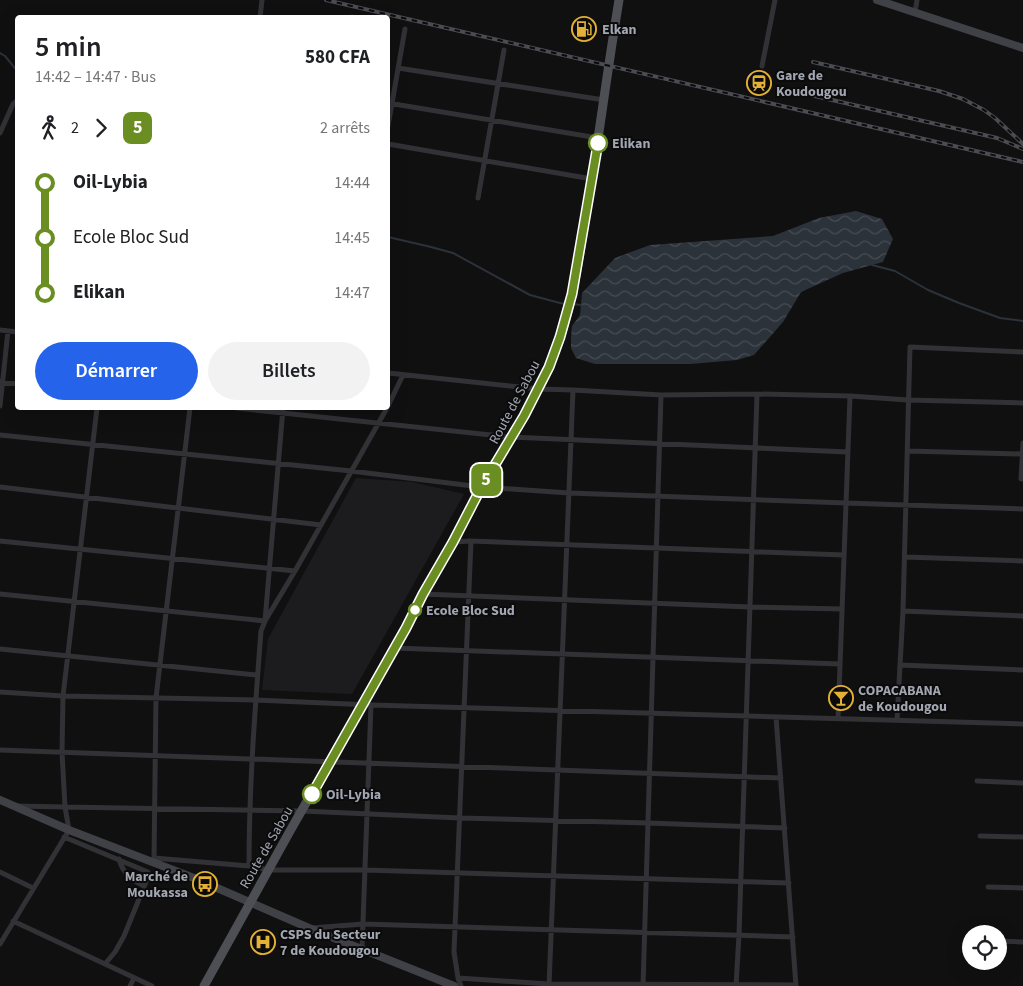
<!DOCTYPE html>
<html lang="fr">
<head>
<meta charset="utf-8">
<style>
	:root { --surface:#fff; --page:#f2f2f2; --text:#202124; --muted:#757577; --accent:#2563eb }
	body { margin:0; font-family:"Source Sans 3",sans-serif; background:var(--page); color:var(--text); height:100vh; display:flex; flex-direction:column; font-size:19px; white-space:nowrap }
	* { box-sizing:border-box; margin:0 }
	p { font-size:16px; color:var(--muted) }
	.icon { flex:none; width:28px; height:28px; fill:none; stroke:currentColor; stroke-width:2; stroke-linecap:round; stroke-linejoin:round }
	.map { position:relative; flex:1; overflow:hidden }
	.side { position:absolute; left:15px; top:15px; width:375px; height:395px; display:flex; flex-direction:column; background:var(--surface); border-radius:5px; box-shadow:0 5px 20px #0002 }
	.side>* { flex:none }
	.badge { padding:0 10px; border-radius:8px; font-size:18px; line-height:32px }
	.controls { position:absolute; left:962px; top:925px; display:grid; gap:10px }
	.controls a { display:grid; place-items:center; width:45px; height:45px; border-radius:50%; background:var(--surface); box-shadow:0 5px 20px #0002; font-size:25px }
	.map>.badge { position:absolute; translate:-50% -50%; box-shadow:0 0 0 2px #fff }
	.legs { display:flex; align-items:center; gap:8px; height:55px; padding:0 20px; font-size:16px }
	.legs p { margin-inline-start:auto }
	.headline { display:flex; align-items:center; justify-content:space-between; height:85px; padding:0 20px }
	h1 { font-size:28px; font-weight:600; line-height:38px }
	.action { display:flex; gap:10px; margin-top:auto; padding:10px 20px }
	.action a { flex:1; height:58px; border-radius:30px; background:var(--accent); color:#fff; font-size:20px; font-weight:600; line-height:58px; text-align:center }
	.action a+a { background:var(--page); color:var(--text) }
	ul { padding:0 20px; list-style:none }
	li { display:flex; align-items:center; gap:18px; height:55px; font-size:19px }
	li i { display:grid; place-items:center; width:8px; height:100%; margin:0 6px; background:currentColor }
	li i::after { content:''; width:12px; height:12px; margin:-6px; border:4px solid; border-radius:50%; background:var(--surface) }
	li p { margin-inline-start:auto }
	li:first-child i { background:linear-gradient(#0000 50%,currentColor 0) }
	li:last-child i { background:linear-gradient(currentColor 50%,#0000 0) }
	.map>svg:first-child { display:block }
</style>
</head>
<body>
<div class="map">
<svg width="1023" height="986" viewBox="0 0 1023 986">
	<defs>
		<pattern id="water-waves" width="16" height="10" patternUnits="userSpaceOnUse" patternTransform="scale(1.25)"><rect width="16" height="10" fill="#2b3239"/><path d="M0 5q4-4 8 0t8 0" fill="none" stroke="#474d53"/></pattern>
	</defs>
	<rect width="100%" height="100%" fill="#101011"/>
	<!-- built -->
	<path fill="#1c1c1e" d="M356 478 412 482 464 494 352 694 262 690 268 639Z"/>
	<!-- water -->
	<path fill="url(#water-waves)" d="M856 211 882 219 893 239 883 262 843 273 801 292 783 322 754 355 737 360 690 364H595L576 358 571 348V337L572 326 580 315 582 293 615 258 650 245 773 236 819 218Z"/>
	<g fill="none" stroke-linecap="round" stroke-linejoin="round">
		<!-- stream -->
		<path stroke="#2b3239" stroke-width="2" d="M0 53 5 56 18 72
			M388 237 431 247 453 253 530 295 560 303 566 304
			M872 265 895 271 928 290 959 303 1000 318 1023 321
			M573 304 581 305"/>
		<!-- street -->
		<path stroke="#323236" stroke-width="5" d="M915 12 917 0
			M260 18 262 0
			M352 18V17
			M762 66 775 0
			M398 68 604 100
			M388 103 598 138
			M388 126 405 29
			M0 133 13 104 18 100
			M388 144 592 179
			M478 198 504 50
			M0 330 18 332
			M388 373 538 389 573 390 661 395 757 394 850 396 908 400 1023 403
			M0 382 18 384
			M0 406 8 331
			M388 406 403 375
			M236 408 511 437 848 452
			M0 435 351 471 481 487 569 493 846 503 1023 509
			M1023 443 1021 479H1023
			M908 451 1022 454
			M0 487 321 525
			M0 541 295 571
			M453 542 471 541 844 555
			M905 557 1023 561
			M0 594 265 621 295 571 387 408
			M423 594 750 607 842 609
			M903 611 1023 616
			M394 648 840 664
			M0 649 257 675
			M900 665 1023 670
			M0 692 63 696 255 700 371 705 1023 724
			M776 717 796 986
			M838 719 850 396
			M897 720 903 611 910 347 1023 352
			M0 750 781 778
			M977 781 1023 783
			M16 806 65 807 302 811 460 818 648 823 785 828
			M980 836 1023 837
			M64 837 148 872V877L124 936 115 952 105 964
			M154 858 249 866 269 870H365L789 883
			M119 859C123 874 132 880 144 886
			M154 860 156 698 190 408
			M249 866C249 787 255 709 261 631L265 621 283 408
			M0 872 33 888
			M988 887 1023 888
			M13 921 152 986
			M312 928 363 924 793 937
			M999 941 1023 942
			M0 944 69 830 65 807 62 752 63 696 97 408
			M362 949 371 705
			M458 978 549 984 796 985
			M130 986 134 978
			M461 986 458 978 454 952 471 541
			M549 986 573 390
			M643 986 661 395
			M736 986 739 935 757 394"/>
		<!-- secondary -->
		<path stroke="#404146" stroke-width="8" d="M877 0 1023 48
			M0 800 69 830 194 878 309 928 454 986"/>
		<!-- primary -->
		<path stroke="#4e4f55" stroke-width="9" d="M204 986 290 831 406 628C412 616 417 605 423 594 432 576 443 559 453 541 465 520 475 499 487 478 513 433 543 388 560 338 574 299 579 257 586 216 598 144 607 72 619 0"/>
		<defs>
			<path id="rail" d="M326 0 1023 162
				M813 62 939 91 963 99 984 110 995 118 1023 144
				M806 94 997 138 1023 149"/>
		</defs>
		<!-- rail casing -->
		<use href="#rail" stroke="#4b4c51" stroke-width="4"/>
		<!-- rail -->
		<use href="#rail" stroke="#0b0b0c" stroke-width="2" stroke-dasharray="5.5" stroke-linecap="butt"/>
	</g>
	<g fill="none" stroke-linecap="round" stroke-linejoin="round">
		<defs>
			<path id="line-1" d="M312 794 406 628 423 594 453 542 481 488 524 416 549 367 560 337 572 294 598 143"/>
		</defs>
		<!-- line-1 casing -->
		<use href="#line-1" stroke="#fff" stroke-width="11"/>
		<!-- line-1 -->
		<use href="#line-1" stroke="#6b8e23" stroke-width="8"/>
	</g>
	<!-- icons -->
	<defs>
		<symbol id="fuel-ring" viewBox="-11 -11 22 22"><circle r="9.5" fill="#0b0b0c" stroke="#e4b036" stroke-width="1.5"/><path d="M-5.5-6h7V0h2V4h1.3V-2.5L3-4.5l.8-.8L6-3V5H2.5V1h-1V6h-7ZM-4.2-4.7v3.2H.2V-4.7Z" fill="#e4b036"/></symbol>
		<symbol id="station-ring" viewBox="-11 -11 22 22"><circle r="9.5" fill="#0b0b0c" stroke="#e4b036" stroke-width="1.5"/><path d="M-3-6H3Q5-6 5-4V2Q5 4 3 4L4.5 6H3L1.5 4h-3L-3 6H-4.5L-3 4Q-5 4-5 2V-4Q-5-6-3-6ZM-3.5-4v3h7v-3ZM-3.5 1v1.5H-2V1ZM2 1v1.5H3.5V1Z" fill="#e4b036"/></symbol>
		<symbol id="bar-ring" viewBox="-11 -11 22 22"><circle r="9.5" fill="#0b0b0c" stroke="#e4b036" stroke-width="1.5"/><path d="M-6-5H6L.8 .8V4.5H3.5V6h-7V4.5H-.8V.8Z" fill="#e4b036"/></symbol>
		<symbol id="bus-ring" viewBox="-11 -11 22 22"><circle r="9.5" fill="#0b0b0c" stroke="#e4b036" stroke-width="1.5"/><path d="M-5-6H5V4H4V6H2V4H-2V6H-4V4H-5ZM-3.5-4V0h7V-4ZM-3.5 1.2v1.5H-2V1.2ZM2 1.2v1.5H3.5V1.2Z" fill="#e4b036"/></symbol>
		<symbol id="hospital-ring" viewBox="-11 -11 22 22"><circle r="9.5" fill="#0b0b0c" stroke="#e4b036" stroke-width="1.5"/><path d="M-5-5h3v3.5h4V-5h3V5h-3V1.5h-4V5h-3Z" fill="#e4b036"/></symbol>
	</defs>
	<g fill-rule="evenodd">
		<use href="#fuel-ring" x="570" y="15" width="28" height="28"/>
		<use href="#station-ring" x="745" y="69" width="28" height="28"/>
		<use href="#bar-ring" x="827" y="684" width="28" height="28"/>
		<use href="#bus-ring" x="191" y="870" width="28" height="28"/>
		<use href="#hospital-ring" x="249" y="928" width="28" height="28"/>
	</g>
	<!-- markers -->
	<g fill="#fff" stroke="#6b8e23" stroke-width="2.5">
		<circle cx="598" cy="143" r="9"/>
		<circle cx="415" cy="610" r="6"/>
		<circle cx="312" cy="794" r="9"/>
	</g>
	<g text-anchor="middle" stroke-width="4" stroke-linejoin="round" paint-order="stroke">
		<!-- poi labels -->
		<g font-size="14" font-weight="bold" fill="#a2a6b1" stroke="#0b0b0c" text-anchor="start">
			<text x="602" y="34">Elkan</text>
			<text x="776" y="80">Gare de<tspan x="776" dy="16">Koudougou</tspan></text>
			<text x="858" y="695">COPACABANA<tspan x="858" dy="16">de Koudougou</tspan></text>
			<text x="188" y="881" text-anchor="end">Marché de<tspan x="188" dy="16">Moukassa</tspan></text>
			<text x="280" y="939">CSPS du Secteur<tspan x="280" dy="16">7 de Koudougou</tspan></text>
		</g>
		<!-- stop labels -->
		<g font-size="14" font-weight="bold" fill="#a2a6b1" stroke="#0b0b0c" text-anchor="start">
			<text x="612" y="148">Elikan</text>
			<text x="426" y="615">Ecole Bloc Sud</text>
			<text x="326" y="799">Oil-Lybia</text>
		</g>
		<!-- street labels -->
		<g font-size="14" fill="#a2a6b1" stroke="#0b0b0c">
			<text transform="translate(514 402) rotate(-62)" y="5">Route de Sabou</text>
			<text transform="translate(266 847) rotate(-60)" y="5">Route de Sabou</text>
		</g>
	</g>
</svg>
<div class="controls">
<a><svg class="icon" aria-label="locate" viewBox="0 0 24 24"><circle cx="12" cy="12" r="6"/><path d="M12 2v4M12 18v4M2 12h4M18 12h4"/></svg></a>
</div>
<b class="badge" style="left:486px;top:480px;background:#6b8e23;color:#fff">5</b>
<section class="side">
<div class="headline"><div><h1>5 min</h1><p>14:42 – 14:47 · Bus</p></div><b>580 CFA</b></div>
<div class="legs"><svg class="icon" aria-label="walk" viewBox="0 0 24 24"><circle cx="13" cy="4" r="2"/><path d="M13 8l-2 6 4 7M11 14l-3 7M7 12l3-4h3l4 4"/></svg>2<svg class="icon" aria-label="forward" viewBox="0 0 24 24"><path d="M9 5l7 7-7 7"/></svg><b class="badge" style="background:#6b8e23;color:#fff">5</b><p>2 arrêts</p></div>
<ul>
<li><i style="color:#6b8e23"></i><b>Oil-Lybia</b><p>14:44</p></li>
<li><i style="color:#6b8e23"></i><span>Ecole Bloc Sud</span><p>14:45</p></li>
<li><i style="color:#6b8e23"></i><b>Elikan</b><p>14:47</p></li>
</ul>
<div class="action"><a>Démarrer</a><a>Billets</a></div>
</section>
</div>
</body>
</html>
